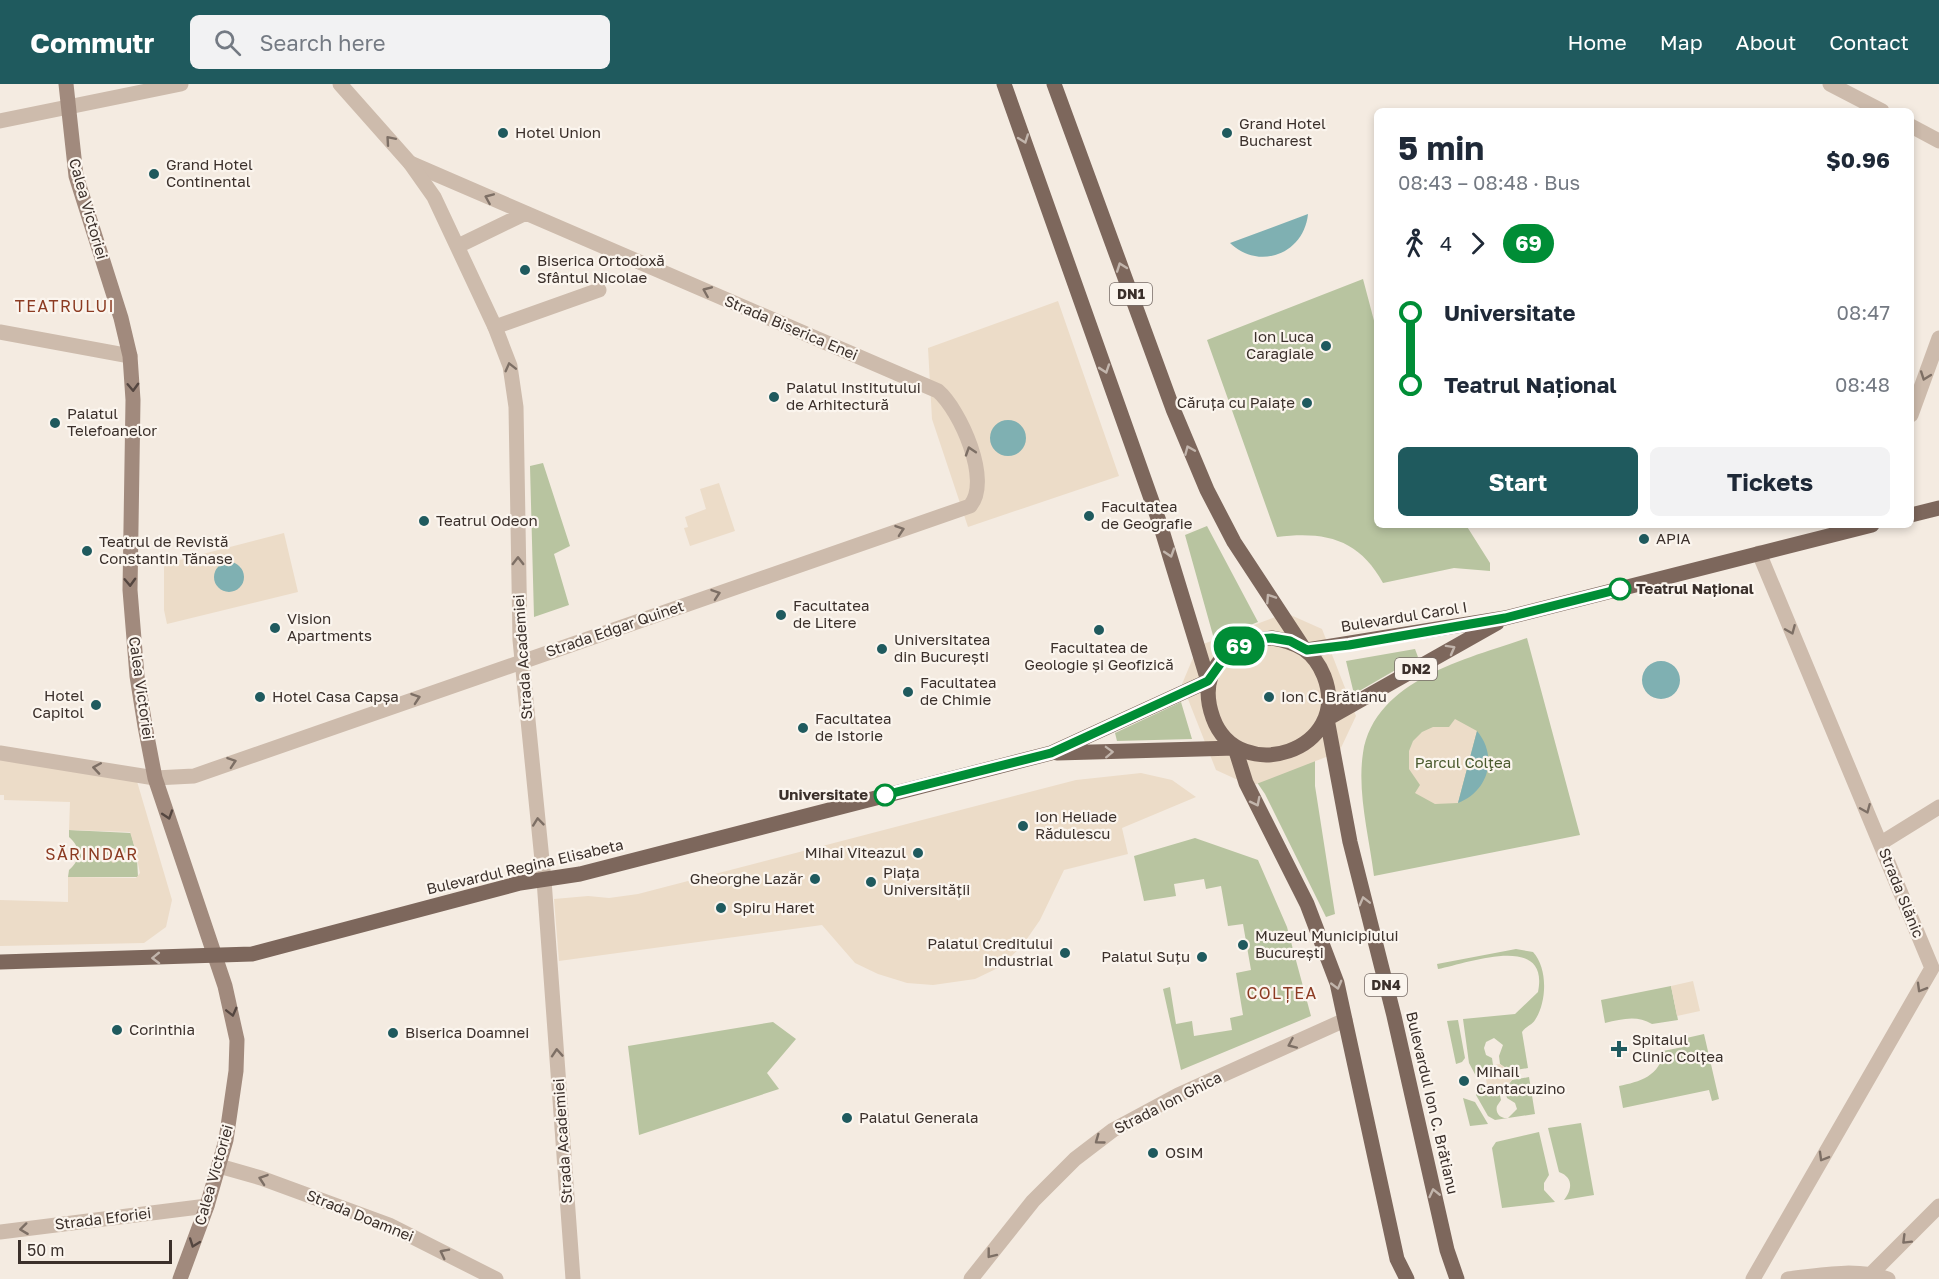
<!DOCTYPE html>
<html lang="en">
<head>
<meta charset="utf-8">
<style>
	:root { --surface:#fff; --page:#f2f2f3; --text:#1f2937; --muted:#747a83; --accent:#1f5a5e }
	body { margin:0; font-family:"Golos Text",sans-serif; background:var(--page); color:var(--text); height:100vh; display:flex; flex-direction:column; font-size:22px; white-space:nowrap }
	* { box-sizing:border-box; margin:0 }
	p { font-size:20px; color:var(--muted) }
	.icon { flex:none; width:33px; height:33px; fill:none; stroke:currentColor; stroke-width:2; stroke-linecap:round; stroke-linejoin:round }
	.map { position:relative; flex:1; overflow:hidden }
	.details { position:absolute; left:1374px; top:24px; width:540px; height:420px; display:flex; flex-direction:column; background:var(--surface); border-radius:9px; box-shadow:0 3px 9px #0003 }
	.details>* { flex:none }
	.badge { padding:0 12px; border-radius:20px; font-size:21px; line-height:39px }
	.scale { position:absolute; left:18px; bottom:15px; width:154px; box-sizing:border-box; padding-left:6px; border:3px solid #3b302b; border-top:0; font-size:16px; line-height:21px; white-space:nowrap; color:#3b302b; -webkit-text-stroke:4px #fbf5ee; paint-order:stroke }
	.map>.badge { position:absolute; translate:-50% -50%; box-shadow:0 0 0 3px #fff }
	.legs { display:flex; align-items:center; gap:9px; height:66px; padding:0 24px; font-size:20px }
	.legs p { margin-inline-start:auto }
	.summary { display:flex; align-items:center; justify-content:space-between; height:102px; padding:0 24px }
	h1 { font-size:33px; font-weight:700; line-height:45px }
	.action { display:flex; gap:12px; margin-top:auto; padding:12px 24px }
	.action a { flex:1; height:69px; border-radius:9px; background:var(--accent); color:#fff; font-size:24px; font-weight:700; line-height:69px; text-align:center }
	.action a+a { background:var(--page); color:var(--text) }
	ul { padding:0 24px; list-style:none }
	li { display:flex; align-items:center; gap:21px; height:72px; font-size:22px }
	li i { display:grid; place-items:center; width:9px; height:100%; margin:0 8px; background:currentColor }
	li i::after { content:''; width:15px; height:15px; margin:-8px; border:4px solid; border-radius:50%; background:var(--surface) }
	li p { margin-inline-start:auto }
	li:first-child i { background:linear-gradient(#0000 50%,currentColor 0) }
	li:last-child i { background:linear-gradient(currentColor 50%,#0000 0) }
	header { display:flex; align-items:center; gap:36px; box-sizing:border-box; height:84px; padding:0 30px; background:var(--accent); color:#fff }
	header strong { font-size:28px }
	nav { display:flex; gap:33px; margin-inline-start:auto; font-size:21px }
	.search { width:420px; height:54px; background:var(--page); display:flex; align-items:center; gap:15px; box-sizing:border-box; padding:0 21px; border-radius:9px; color:var(--muted); font-size:22px }
	.map>svg:first-child { display:block }
</style>
</head>
<body>
<header>
<strong>Commutr</strong>
<div class="search"><svg class="icon" aria-label="search" viewBox="0 0 24 24"><circle cx="10" cy="10" r="6"/><path d="M15 15l6 6"/></svg>Search here</div>
<nav><a>Home</a><a>Map</a><a>About</a><a>Contact</a></nav>
</header>
<div class="map">
<svg width="1939" height="1195" viewBox="0 0 1939 1195">
	<rect width="100%" height="100%" fill="#f4ebe1"/>
	<!-- green -->
	<path fill="#b8c4a0" d="M1363 195 1377 248V441H1466L1490 479V487L1454 484 1383 499C1359 455 1325 447 1277 453L1207 256Z
		M543 379 570 462 554 470 569 521 534 533 530 382Z
		M1207 442 1258 538 1214 555 1185 451Z
		M1527 554 1580 751 1374 792C1369 752 1357 708 1363 669 1375 595 1468 575 1527 554Z
		M1415 565 1418 573 1354 610 1346 577Z
		M1181 618 1192 655 1117 657 1115 649Z
		M1315 672V702L1335 830 1326 833 1265 710 1252 691Z
		M69 746 131 749 136 769H122L107 773 110 777 137 775 138 793H68L69 786C81 776 81 763 69 753Z
		M1195 754 1258 776 1287 843 1311 932 1181 986 1163 905 1170 903 1176 940 1192 937 1194 952 1232 946 1230 934 1243 931 1236 889 1251 886 1243 840 1228 842 1221 802 1206 805 1204 795 1174 800 1176 812 1144 817 1134 772Z
		M1516 865 1533 868C1548 884 1547 918 1535 936 1532 941 1525 943 1522 948L1528 984 1510 987 1500 980 1499 972 1503 961 1494 954 1486 958 1484 964 1486 971 1492 974 1493 981 1485 991 1476 992 1469 979 1463 935 1515 930 1538 908C1550 848 1468 879 1438 885L1437 880Z
		M1671 902 1678 936 1652 940C1637 931 1622 935 1605 939L1601 916Z
		M1458 936 1465 974 1462 978 1456 980 1447 937Z
		M773 938 796 955 767 989 779 1005 639 1051 628 962Z
		M1704 950 1719 1015 1712 1017 1709 1006 1623 1024 1619 1002C1639 998 1661 992 1663 967L1683 963 1682 955Z
		M1529 993 1535 1030 1495 1036 1488 1032 1476 1011 1478 1001 1487 1000 1499 1007 1501 1016 1497 1022C1495 1029 1500 1035 1508 1034L1517 1025 1515 1019 1507 1014 1505 1005 1512 996Z
		M1463 1014 1475 1018 1488 1040 1470 1042Z
		M1581 1039 1594 1111 1564 1116C1571 1107 1575 1094 1559 1088L1548 1044Z
		M1539 1048 1549 1091 1544 1099V1106L1555 1118 1502 1124 1492 1064 1496 1058Z"/>
	<!-- plaza -->
	<path fill="#ecdcc8" fill-rule="evenodd" d="M1058 217 1119 392 968 443 932 335 928 264Z
		M719 399 735 447 690 462 684 444 688 443 685 433 706 425 700 405Z
		M284 449 298 508 167 540 164 526V480ZM240 482 244 491 222 506 219 504 216 500Z
		M1286 529 1322 545 1356 632 1339 668 1251 702 1216 686 1182 600 1198 562Z
		M1455 635 1477 647 1458 719 1435 720 1415 709 1420 701 1409 685V667L1413 657 1422 648 1433 643H1449Z
		M0 675 136 694 172 816 166 843 144 859 0 862V816L68 818V793L136 794 140 789 137 775H122L113 779 107 773 109 766 113 764 122 769 136 768 130 748 69 746 70 718 4 716V711H0Z
		M1141 689 1172 696 1196 713 1122 744 1128 770 1064 786 1040 836 1022 862 1000 883 975 895 933 901 907 899 878 890 855 879 822 841 559 877 554 815 588 812 609 814 638 810 1076 696Z
		M1693 897 1700 927 1677 932 1671 902Z
		M1500 980 1510 987 1512 996 1505 1005 1499 1007 1487 1000 1485 991 1493 981Z"/>
	<!-- water -->
	<path fill="#7fb0b2" d="M1308 130C1304 170 1259 187 1230 159Z
		M990 354a18 18 0 1 1 36 0a18 18 0 1 1-36 0Z
		M214 493a15 15 0 1 1 30 0a15 15 0 1 1-30 0Z
		M1642 596a19 19 0 1 1 38 0a19 19 0 1 1-38 0Z
		M1477 647C1498 672 1489 707 1458 719Z"/>
	<g fill="none" stroke-linecap="round" stroke-linejoin="round">
		<!-- minor -->
		<path stroke="#cdbbac" stroke-width="15" d="M458 162 526 129
			M495 243 599 206
			M0 248 130 272
			M1911 331 1939 254
			M0 669 155 694 194 692 970 422C992 397 960 326 938 307L410 79
			M1881 759 1939 723
			M544 796 573 1195
			M219 1082 261 1094 389 1141 496 1195
			M0 1148 207 1122
			M1872 1189 1939 1122
			M971 1195 1033 1117 1075 1075 1113 1046 1178 1011 1345 936
			M1753 1195 1932 884 1759 469
			M1788 1195C1821 1191 1856 1184 1888 1195"/>
		<!-- tertiary -->
		<path stroke="#cdbbac" stroke-width="15" d="M340 0 410 79 434 113 495 243 510 282 516 323 520 556 544 796
			M1830 0 1882 27
			M0 37 181 0
			M1911 42 1939 57"/>
		<!-- secondary -->
		<path stroke="#a18a7d" stroke-width="15" d="M66 0 76 92 121 234 130 272 133 316 130 506 137 592 145 642 155 694 225 902 237 956 236 987 226 1056 207 1122 180 1195"/>
		<!-- primary -->
		<path stroke="#7d675c" stroke-width="15" d="M1004 0 1160 440 1208 597
			M1054 0 1173 325 1207 406 1234 458 1303 563
			M1911 431 1939 424
			M1272 554C1297 558 1314 567 1324 592 1353 667 1238 703 1213 634 1196 587 1227 558 1272 554Z
			M1307 566 1505 534 1872 441
			M1327 635 1350 758 1394 932 1447 1166 1457 1195
			M1327 635 1497 539
			M1235 664 1246 699 1307 820 1337 899 1397 1175 1407 1195
			M1057 669 1235 664
			M0 878 252 870 520 799 580 790 1051 669 1208 597"/>
	</g>
	<!-- one-way arrows -->
	<defs><path id="oneway-chevron" d="M-2-3.5L2.5 0L-2 3.5" fill="none" stroke-width="1.6" stroke-linecap="round" stroke-linejoin="round" transform="scale(1.5)"/></defs>
	<g stroke="#c2b5ac">
		<use href="#oneway-chevron" transform="translate(1024 55) rotate(70)"/>
		<use href="#oneway-chevron" transform="translate(1121 183) rotate(-110)"/>
		<use href="#oneway-chevron" transform="translate(1105 285) rotate(71)"/>
		<use href="#oneway-chevron" transform="translate(1189 366) rotate(-113)"/>
		<use href="#oneway-chevron" transform="translate(1170 469) rotate(72)"/>
		<use href="#oneway-chevron" transform="translate(1270 514) rotate(-123)"/>
		<use href="#oneway-chevron" transform="translate(1451 565) rotate(-29)"/>
		<use href="#oneway-chevron" transform="translate(1109 668) rotate(-2)"/>
		<use href="#oneway-chevron" transform="translate(1256 718) rotate(63)"/>
		<use href="#oneway-chevron" transform="translate(1364 817) rotate(-104)"/>
		<use href="#oneway-chevron" transform="translate(156 874) rotate(179)"/>
		<use href="#oneway-chevron" transform="translate(1337 901) rotate(75)"/>
		<use href="#oneway-chevron" transform="translate(1434 1109) rotate(-103)"/>
	</g>
	<g stroke="#7d6f65">
		<use href="#oneway-chevron" transform="translate(390 56) rotate(-131)"/>
		<use href="#oneway-chevron" transform="translate(489 114) rotate(-157)"/>
		<use href="#oneway-chevron" transform="translate(707 207) rotate(-157)"/>
		<use href="#oneway-chevron" transform="translate(510 283) rotate(-104)"/>
		<use href="#oneway-chevron" transform="translate(1925 292) rotate(110)"/>
		<use href="#oneway-chevron" transform="translate(970 367) rotate(-108)"/>
		<use href="#oneway-chevron" transform="translate(900 446) rotate(-19)"/>
		<use href="#oneway-chevron" transform="translate(518 477) rotate(-90)"/>
		<use href="#oneway-chevron" transform="translate(716 510) rotate(-19)"/>
		<use href="#oneway-chevron" transform="translate(1791 546) rotate(67)"/>
		<use href="#oneway-chevron" transform="translate(416 614) rotate(-19)"/>
		<use href="#oneway-chevron" transform="translate(232 678) rotate(-19)"/>
		<use href="#oneway-chevron" transform="translate(97 684) rotate(-171)"/>
		<use href="#oneway-chevron" transform="translate(1866 725) rotate(67)"/>
		<use href="#oneway-chevron" transform="translate(538 738) rotate(-96)"/>
		<use href="#oneway-chevron" transform="translate(1921 904) rotate(120)"/>
		<use href="#oneway-chevron" transform="translate(1292 960) rotate(156)"/>
		<use href="#oneway-chevron" transform="translate(557 969) rotate(-94)"/>
		<use href="#oneway-chevron" transform="translate(1099 1056) rotate(144)"/>
		<use href="#oneway-chevron" transform="translate(1823 1073) rotate(120)"/>
		<use href="#oneway-chevron" transform="translate(263 1095) rotate(-161)"/>
		<use href="#oneway-chevron" transform="translate(24 1145) rotate(173)"/>
		<use href="#oneway-chevron" transform="translate(1906 1156) rotate(135)"/>
		<use href="#oneway-chevron" transform="translate(444 1169) rotate(-153)"/>
		<use href="#oneway-chevron" transform="translate(991 1170) rotate(128)"/>
	</g>
	<g stroke="#544640">
		<use href="#oneway-chevron" transform="translate(133 303) rotate(88)"/>
		<use href="#oneway-chevron" transform="translate(130 498) rotate(88)"/>
		<use href="#oneway-chevron" transform="translate(168 731) rotate(72)"/>
		<use href="#oneway-chevron" transform="translate(232 928) rotate(76)"/>
		<use href="#oneway-chevron" transform="translate(194 1159) rotate(110)"/>
	</g>
	<g fill="none" stroke-linecap="round" stroke-linejoin="round">
		<defs>
			<path id="line-1" d="M885 711 1051 669 1208 597 1228 569 1255 555 1272 554 1290 557 1307 566 1349 561 1505 534 1620 505"/>
		</defs>
		<!-- line-1 casing -->
		<use href="#line-1" stroke="#fff" stroke-width="14"/>
		<!-- line-1 -->
		<use href="#line-1" stroke="#008d36" stroke-width="9"/>
	</g>
	<!-- markers -->
	<g fill="#1f5a5e" stroke="#fbf5ee" stroke-width="2">
		<circle cx="503" cy="49" r="6"/>
		<circle cx="1227" cy="49" r="6"/>
		<circle cx="154" cy="90" r="6"/>
		<circle cx="525" cy="186" r="6"/>
		<circle cx="1326" cy="262" r="6"/>
		<circle cx="774" cy="313" r="6"/>
		<circle cx="1307" cy="319" r="6"/>
		<circle cx="55" cy="339" r="6"/>
		<circle cx="1089" cy="432" r="6"/>
		<circle cx="424" cy="437" r="6"/>
		<circle cx="1644" cy="455" r="6"/>
		<circle cx="87" cy="467" r="6"/>
		<circle cx="781" cy="531" r="6"/>
		<circle cx="275" cy="544" r="6"/>
		<circle cx="1099" cy="546" r="6"/>
		<circle cx="882" cy="565" r="6"/>
		<circle cx="908" cy="608" r="6"/>
		<circle cx="260" cy="613" r="6"/>
		<circle cx="1269" cy="613" r="6"/>
		<circle cx="96" cy="621" r="6"/>
		<circle cx="803" cy="644" r="6"/>
		<circle cx="1023" cy="742" r="6"/>
		<circle cx="918" cy="769" r="6"/>
		<circle cx="815" cy="795" r="6"/>
		<circle cx="871" cy="798" r="6"/>
		<circle cx="721" cy="824" r="6"/>
		<circle cx="1243" cy="861" r="6"/>
		<circle cx="1065" cy="869" r="6"/>
		<circle cx="1202" cy="873" r="6"/>
		<circle cx="117" cy="946" r="6"/>
		<circle cx="393" cy="949" r="6"/>
		<path d="M1616 956h6v6h6v6h-6v6h-6v-6h-6v-6h6z"/>
		<circle cx="1464" cy="997" r="6"/>
		<circle cx="847" cy="1034" r="6"/>
		<circle cx="1153" cy="1069" r="6"/>
	</g>
	<g fill="#fff" stroke="#008d36" stroke-width="3">
		<circle cx="1620" cy="505" r="10"/>
		<circle cx="885" cy="711" r="10"/>
	</g>
	<g text-anchor="middle" stroke-width="4.5" stroke-linejoin="round" paint-order="stroke">
		<!-- shield labels -->
		<g fill="#fbf5ee" stroke="#756b66" stroke-width="1.5">
			<rect x="1110" y="199" width="42" height="22" rx="4.5"/>
			<rect x="1395" y="574" width="42" height="22" rx="4.5"/>
			<rect x="1365" y="890" width="42" height="22" rx="4.5"/>
		</g>
		<g font-size="14" font-weight="bold" fill="#3b302b">
			<text x="1131" y="215">DN1</text>
			<text x="1416" y="590">DN2</text>
			<text x="1386" y="906">DN4</text>
		</g>
		<!-- poi labels -->
		<g font-size="15" fill="#3b302b" stroke="#fbf5ee" text-anchor="start">
			<text x="1239" y="45">Grand Hotel<tspan x="1239" dy="17">Bucharest</tspan></text>
			<text x="515" y="54">Hotel Union</text>
			<text x="166" y="86">Grand Hotel<tspan x="166" dy="17">Continental</tspan></text>
			<text x="537" y="182">Biserica Ortodoxă<tspan x="537" dy="17">Sfântul Nicolae</tspan></text>
			<text x="1314" y="258" text-anchor="end">Ion Luca<tspan x="1314" dy="17">Caragiale</tspan></text>
			<text x="786" y="309">Palatul Institutului<tspan x="786" dy="17">de Arhitectură</tspan></text>
			<text x="1295" y="324" text-anchor="end">Căruța cu Paiațe</text>
			<text x="67" y="335">Palatul<tspan x="67" dy="17">Telefoanelor</tspan></text>
			<text x="1101" y="428">Facultatea<tspan x="1101" dy="17">de Geografie</tspan></text>
			<text x="436" y="442">Teatrul Odeon</text>
			<text x="1656" y="460">APIA</text>
			<text x="99" y="463">Teatrul de Revistă<tspan x="99" dy="17">Constantin Tănase</tspan></text>
			<text x="793" y="527">Facultatea<tspan x="793" dy="17">de Litere</tspan></text>
			<text x="287" y="540">Vision<tspan x="287" dy="17">Apartments</tspan></text>
			<text x="894" y="561">Universitatea<tspan x="894" dy="17">din București</tspan></text>
			<text x="1099" y="569" text-anchor="middle">Facultatea de<tspan x="1099" dy="17">Geologie și Geofizică</tspan></text>
			<text x="920" y="604">Facultatea<tspan x="920" dy="17">de Chimie</tspan></text>
			<text x="84" y="617" text-anchor="end">Hotel<tspan x="84" dy="17">Capitol</tspan></text>
			<text x="272" y="618">Hotel Casa Capșa</text>
			<text x="1281" y="618">Ion C. Brătianu</text>
			<text x="815" y="640">Facultatea<tspan x="815" dy="17">de Istorie</tspan></text>
			<text x="1035" y="738">Ion Heliade<tspan x="1035" dy="17">Rădulescu</tspan></text>
			<text x="906" y="774" text-anchor="end">Mihai Viteazul</text>
			<text x="883" y="794">Piața<tspan x="883" dy="17">Universității</tspan></text>
			<text x="803" y="800" text-anchor="end">Gheorghe Lazăr</text>
			<text x="733" y="829">Spiru Haret</text>
			<text x="1255" y="857">Muzeul Municipiului<tspan x="1255" dy="17">București</tspan></text>
			<text x="1053" y="865" text-anchor="end">Palatul Creditului<tspan x="1053" dy="17">Industrial</tspan></text>
			<text x="1190" y="878" text-anchor="end">Palatul Suțu</text>
			<text x="129" y="951">Corinthia</text>
			<text x="405" y="954">Biserica Doamnei</text>
			<text x="1632" y="961">Spitalul<tspan x="1632" dy="17">Clinic Colțea</tspan></text>
			<text x="1476" y="993">Mihail<tspan x="1476" dy="17">Cantacuzino</tspan></text>
			<text x="859" y="1039">Palatul Generala</text>
			<text x="1165" y="1074">OSIM</text>
		</g>
		<!-- street labels -->
		<g font-size="15" fill="#3b302b" stroke="#fbf5ee">
			<text transform="translate(88 125) rotate(74)" y="5">Calea Victoriei</text>
			<text transform="translate(791 244) rotate(23)" y="5">Strada Biserica Enei</text>
			<text transform="translate(1404 533) rotate(-9)" y="5">Bulevardul Carol I</text>
			<text transform="translate(615 545) rotate(-19)" y="5">Strada Edgar Quinet</text>
			<text transform="translate(523 573) rotate(-94)" y="5">Strada Academiei</text>
			<text transform="translate(141 604) rotate(82)" y="5">Calea Victoriei</text>
			<text transform="translate(525 783) rotate(-13)" y="5">Bulevardul Regina Elisabeta</text>
			<text transform="translate(1901 809) rotate(68)" y="5">Strada Slănic</text>
			<text transform="translate(1168 1019) rotate(-27)" y="5">Strada Ion Ghica</text>
			<text transform="translate(1432 1019) rotate(77)" y="5">Bulevardul Ion C. Brătianu</text>
			<text transform="translate(563 1057) rotate(-94)" y="5">Strada Academiei</text>
			<text transform="translate(214 1091) rotate(-74)" y="5">Calea Victoriei</text>
			<text transform="translate(360 1132) rotate(22)" y="5">Strada Doamnei</text>
			<text transform="translate(103 1135) rotate(-7)" y="5">Strada Eforiei</text>
		</g>
		<!-- stop labels -->
		<g font-size="15" font-weight="bold" fill="#3b302b" stroke="#fbf5ee" text-anchor="start">
			<text x="1636" y="510">Teatrul Național</text>
			<text x="868" y="716" text-anchor="end">Universitate</text>
		</g>
		<!-- park labels -->
		<g font-size="15" fill="#4a5a2e" stroke="#fbf5ee">
			<text x="1463" y="684">Parcul Colţea</text>
		</g>
		<!-- neighbourhood labels -->
		<g font-size="16" letter-spacing="1.5" fill="#8c3b22" stroke="#fbf5ee">
			<text x="65" y="228">TEATRULUI</text>
			<text x="92" y="776">SĂRINDAR</text>
			<text x="1282" y="915">COLȚEA</text>
		</g>
	</g>
</svg>
<div class="scale">50 m</div>
<b class="badge" style="left:1239px;top:562px;background:#008d36;color:#fff">69</b>
<section class="details">
<div class="summary"><div><h1>5 min</h1><p>08:43 – 08:48 · Bus</p></div><b>$0.96</b></div>
<div class="legs"><svg class="icon" aria-label="walk" viewBox="0 0 24 24"><circle cx="13" cy="4" r="2"/><path d="M13 8l-2 6 4 7M11 14l-3 7M7 12l3-4h3l4 4"/></svg>4<svg class="icon" aria-label="forward" viewBox="0 0 24 24"><path d="M9 5l7 7-7 7"/></svg><b class="badge" style="background:#008d36;color:#fff">69</b></div>
<ul>
<li><i style="color:#008d36"></i><b>Universitate</b><p>08:47</p></li>
<li><i style="color:#008d36"></i><b>Teatrul Național</b><p>08:48</p></li>
</ul>
<div class="action"><a>Start</a><a>Tickets</a></div>
</section>
</div>
</body>
</html>
